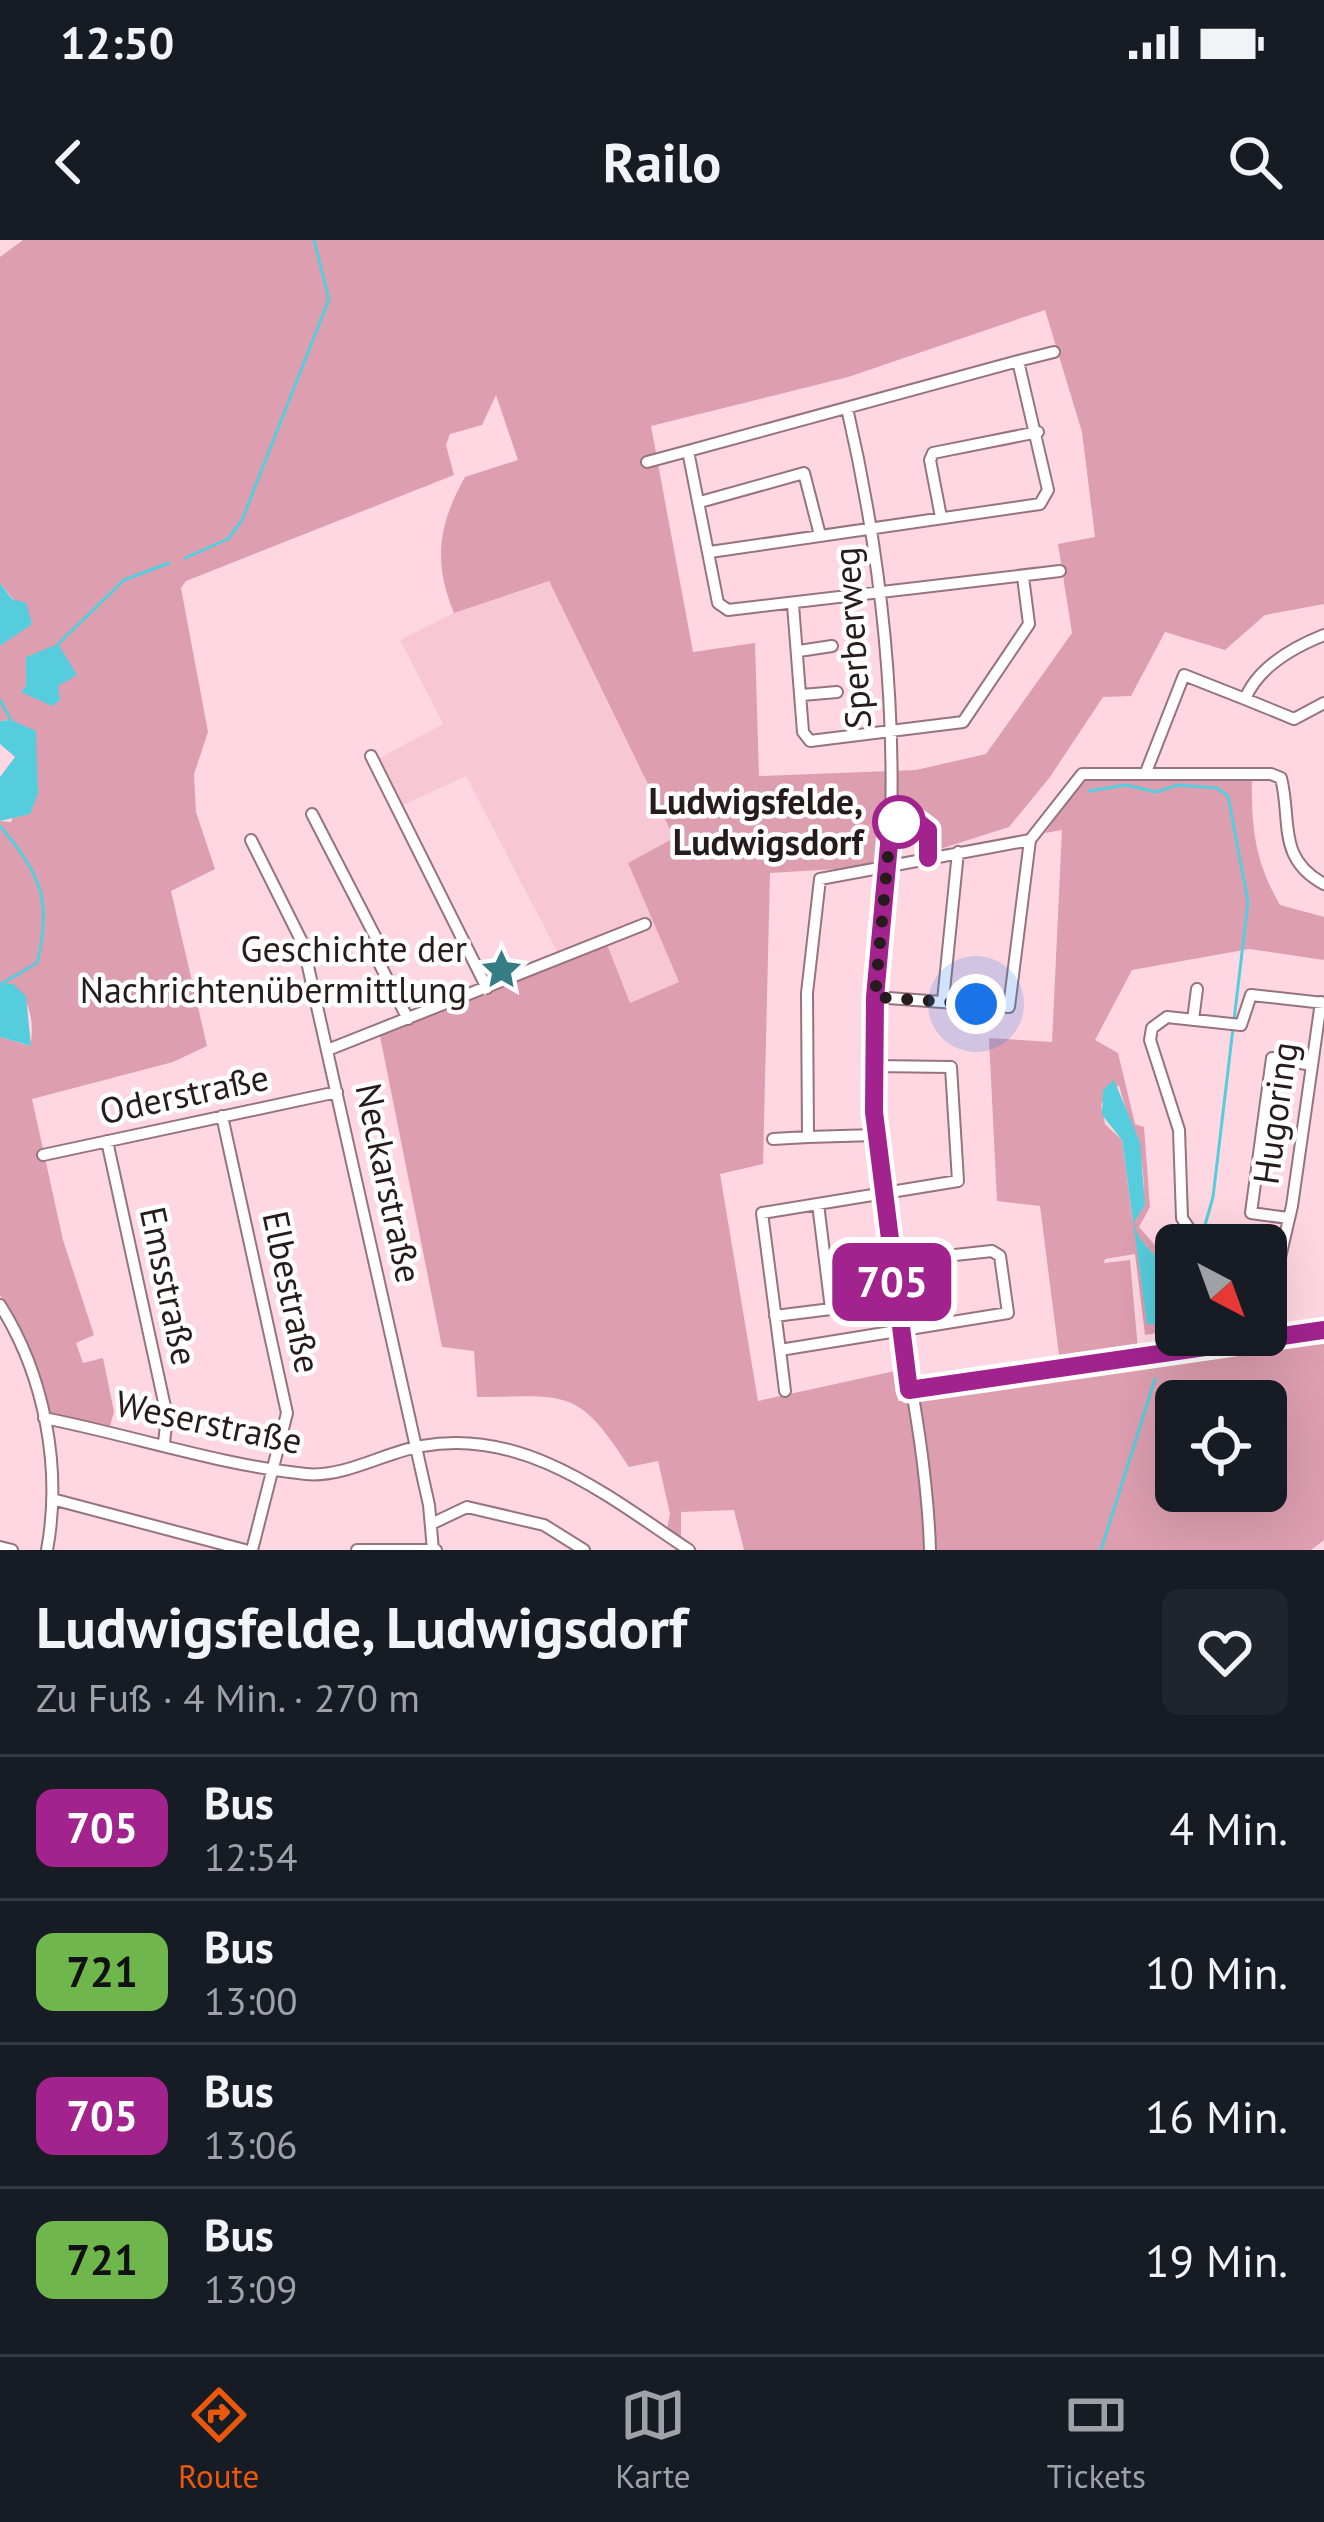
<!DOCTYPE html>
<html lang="de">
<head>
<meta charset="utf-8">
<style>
	:root { --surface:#171b24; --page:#20242c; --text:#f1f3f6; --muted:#9ea1a6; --line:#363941; --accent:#ea580c }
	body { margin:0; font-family:"PT Sans",sans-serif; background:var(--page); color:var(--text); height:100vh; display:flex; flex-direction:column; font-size:45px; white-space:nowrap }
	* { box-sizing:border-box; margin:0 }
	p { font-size:39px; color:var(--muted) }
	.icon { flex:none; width:66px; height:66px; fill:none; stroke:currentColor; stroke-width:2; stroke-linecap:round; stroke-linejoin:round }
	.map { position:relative; height:1310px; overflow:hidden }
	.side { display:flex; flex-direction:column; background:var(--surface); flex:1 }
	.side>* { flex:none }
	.badge { padding:0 24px; border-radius:18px; font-size:42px; line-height:78px }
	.needle { width:78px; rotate:139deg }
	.buttons { position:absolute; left:1155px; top:984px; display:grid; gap:24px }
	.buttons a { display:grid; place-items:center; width:132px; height:132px; border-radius:18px; background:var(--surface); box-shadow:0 12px 48px #0002; font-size:60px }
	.you { position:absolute; width:60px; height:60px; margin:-30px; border:9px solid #fff; border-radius:50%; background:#1a73e8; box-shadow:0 0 0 18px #1a73e833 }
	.map>.badge { position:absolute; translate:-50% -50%; box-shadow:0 0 0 6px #fff }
	.round { display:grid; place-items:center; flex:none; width:126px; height:126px; border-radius:18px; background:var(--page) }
	.headline { display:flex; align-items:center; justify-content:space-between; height:204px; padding:0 36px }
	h1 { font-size:57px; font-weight:800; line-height:90px }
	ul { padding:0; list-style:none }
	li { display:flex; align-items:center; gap:36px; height:144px; padding:0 36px; border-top:3px solid var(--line) }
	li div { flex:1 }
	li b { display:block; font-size:45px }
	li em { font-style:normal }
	li .badge { min-width:132px; font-weight:700; text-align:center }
	.status { display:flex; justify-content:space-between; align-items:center; height:84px; padding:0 60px; background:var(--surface); direction:ltr }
	.status svg { height:33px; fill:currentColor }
	header { display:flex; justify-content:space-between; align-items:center; height:156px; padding:0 36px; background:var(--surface); font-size:54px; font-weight:800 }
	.menu { display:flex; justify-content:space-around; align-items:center; height:168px; border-top:3px solid var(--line); background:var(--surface); font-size:33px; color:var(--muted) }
	.menu a { display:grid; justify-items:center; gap:6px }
	.menu .current { color:var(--accent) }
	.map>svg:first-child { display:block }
</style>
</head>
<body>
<div class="status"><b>12:50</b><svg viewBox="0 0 49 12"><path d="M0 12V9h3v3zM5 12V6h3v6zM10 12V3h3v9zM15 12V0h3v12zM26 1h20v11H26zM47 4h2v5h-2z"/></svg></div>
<header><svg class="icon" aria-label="back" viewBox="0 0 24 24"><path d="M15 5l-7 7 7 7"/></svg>Railo<svg class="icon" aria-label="search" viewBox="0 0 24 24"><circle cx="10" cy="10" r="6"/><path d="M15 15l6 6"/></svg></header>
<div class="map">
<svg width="1324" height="1310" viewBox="0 0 1324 1310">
	<rect width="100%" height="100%" fill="#ffd7e2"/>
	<!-- built -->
	<path fill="#f7c8d4" d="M548 340 674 599 628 623 679 742 630 763 562 721 466 536 401 566 378 519 443 484 400 400 454 373Z"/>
	<!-- green -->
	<path fill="#dd9eb0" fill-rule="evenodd" d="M23 0H1324V364L1265 375 1225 410 1165 392 1131 456 1103 457 1050 537 1009 587 934 611 926 579H889L888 626 770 633 763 924 720 934 758 1161 895 1131 898 1161 930 1160 1324 1098V1300L1311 1310H744L734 1270 681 1272V1298L667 1289 670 1274 658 1221 629 1227C578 1147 567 1156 477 1157L474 1111 442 1107 380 796 448 769 445 758 606 702 630 763 679 742 628 623 674 598 549 341 454 373C433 322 438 285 465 237L518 220 496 155 482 185 450 194 446 205 454 235 186 341 181 348 208 492 194 534 196 572 215 629 171 651 207 806 173 822 32 859 63 1000 94 1095 76 1103 83 1123 103 1118 114 1172 110 1186 48 1172 22 1093 0 1055V797L30 806C36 781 28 745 0 743V581L11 582 36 520V492L11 480 0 481V406L32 383 0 343V17ZM1045 70 1082 192 1095 297 1058 304 1072 393 986 514 916 530 759 536 755 403 693 412 651 186 848 137ZM1176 1161H1266V1251H1176Z
		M1108 534 1252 537C1251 587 1255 622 1280 665L1324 677V720L1249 709 1132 730 1095 800 1118 813 1135 884 1144 887 1150 967 1139 987 1176 1029V1050L1168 1030 1135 994 1148 1084 1176 1085V1090L1145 1095 1135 1014 1105 1019 1104 1023 1130 1020 1138 1110 1060 1123 1040 966 997 961 989 798 1052 802 1062 590 1045 593 1083 540ZM1119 845C1129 887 1160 941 1133 982L1122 900 1105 884 1101 864Z"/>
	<!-- water -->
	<path fill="#56cddc" d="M0 343 12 359 26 363 32 384 0 406Z
		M58 404 77 435 58 446 60 460 52 466 21 452 26 446V417Z
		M11 480 36 491 38 554 30 574 0 581V537L15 517 0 504V481Z
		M0 743 13 744 26 756 31 806 0 797Z
		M1114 840 1140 902 1145 965 1134 982C1137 1004 1156 1012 1167 1030 1177 1046 1176 1064 1176 1085L1147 1084 1122 900 1102 875 1103 850Z"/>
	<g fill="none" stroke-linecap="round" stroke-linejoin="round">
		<!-- stream -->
		<path stroke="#56cddc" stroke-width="3" d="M185 318 228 299 242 280 329 59 314 0
			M58 404 124 340 169 323
			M0 460 11 480
			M1089 551 1126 545 1156 552 1178 545 1217 548 1228 556 1248 662 1213 957 1203 992
			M0 586C40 634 53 660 37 723L1 744
			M1101 1310 1155 1139"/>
		<defs>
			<path id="minor" d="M1018 121 1054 112
				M847 168C879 306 895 442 891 584 888 694 868 801 876 912 886 1045 926 1177 930 1310
				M647 222 688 211
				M700 262 804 233 820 295
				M941 277 930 220 933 213 1038 192
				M710 312 1040 264 1048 250 1018 121 688 211 718 363 728 370 1060 331
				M793 365 803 492 810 501 963 482 1029 384 1023 337
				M799 411 832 406
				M802 455 837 452
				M1245 459 1294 479 1324 463
				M371 516 487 748
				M1146 532 1184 435 1245 459C1258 427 1294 407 1324 395
				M312 574 377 700 380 721
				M251 600 303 704 429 1265 433 1310
				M377 719 408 779
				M875 757 1009 767 1030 600 1082 534H1271L1281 538C1292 580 1276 618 1324 644
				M943 761 958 612
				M1193 780 1197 749
				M330 809 645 684
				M874 826 951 827 958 941 762 973 780 1110 1008 1073 1000 1016 992 1011 890 1022
				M222 876 287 1173 252 1310
				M875 895 808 897 807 753 820 639 1030 600
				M773 899 808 897
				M107 901 167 1176 164 1203
				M43 915 337 852
				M1288 978 1251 973 1272 818 1312 825
				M1200 1005 1182 978 1179 890 1150 800 1152 788 1167 777 1241 785 1251 755 1324 763
				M0 1065C45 1136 62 1229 47 1310
				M775 1076 831 1069 818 964
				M1269 1097 1271 1056 1292 966 1321 762
				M780 1110 785 1151
				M909 1150 1324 1090
				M44 1178C131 1195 219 1225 306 1234 344 1238 385 1212 422 1206 524 1187 609 1257 689 1310
				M56 1260 245 1310
				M431 1284 467 1267 544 1285 584 1310
				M0 1307 12 1310
				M357 1310H436"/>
		</defs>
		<!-- minor casing -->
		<use href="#minor" stroke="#96737d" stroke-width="14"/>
		<!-- minor -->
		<use href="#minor" stroke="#fff" stroke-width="10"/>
	</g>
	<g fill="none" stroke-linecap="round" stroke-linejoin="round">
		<defs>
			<path id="line" d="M928 618V590L919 583 891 582 875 757 874 872 909 1150 1324 1090"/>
		</defs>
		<!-- line casing -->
		<use href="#line" stroke="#fff" stroke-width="27"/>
		<!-- line -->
		<use href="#line" stroke="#a2238e" stroke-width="18"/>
		<!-- walk -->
		<path stroke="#281b1e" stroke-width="12" stroke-dasharray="0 21.6" d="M899 582H891L875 757 976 764"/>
	</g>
	<!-- icons -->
	<defs>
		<symbol id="sight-bare" viewBox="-9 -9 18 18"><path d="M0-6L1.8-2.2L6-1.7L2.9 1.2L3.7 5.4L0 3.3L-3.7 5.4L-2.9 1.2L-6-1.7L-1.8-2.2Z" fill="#357c85" stroke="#fff" stroke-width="2.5" paint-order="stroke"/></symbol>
	</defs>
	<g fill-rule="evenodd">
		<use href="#sight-bare" x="472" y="700" width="59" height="59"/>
	</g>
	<!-- markers -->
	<circle fill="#fff" stroke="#a2238e" stroke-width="6" cx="899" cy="582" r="24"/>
	<g text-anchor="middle" stroke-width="9" stroke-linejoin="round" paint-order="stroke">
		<!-- street labels -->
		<g font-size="36" fill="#281b1e" stroke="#fff">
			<text transform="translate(852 398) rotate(-94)" y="13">Sperberweg</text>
			<text transform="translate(184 854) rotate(-12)" y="13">Oderstraße</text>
			<text transform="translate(1275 873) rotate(-82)" y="13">Hugoring</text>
			<text transform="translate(389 943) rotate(78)" y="13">Neckarstraße</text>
			<text transform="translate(169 1046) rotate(78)" y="13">Emsstraße</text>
			<text transform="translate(292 1052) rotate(78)" y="13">Elbestraße</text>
			<text transform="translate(209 1182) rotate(12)" y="13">Weserstraße</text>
		</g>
		<!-- stop labels -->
		<g font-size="36" font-weight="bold" fill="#281b1e" stroke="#fff" text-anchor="end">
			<text x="863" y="574">Ludwigsfelde,<tspan x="863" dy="41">Ludwigsdorf</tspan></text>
		</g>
		<!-- poi labels -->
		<g font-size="36" fill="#281b1e" stroke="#fff" text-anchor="end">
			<text x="467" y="722">Geschichte der<tspan x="467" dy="41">Nachrichtenübermittlung</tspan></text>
		</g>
	</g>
</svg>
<div class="buttons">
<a><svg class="needle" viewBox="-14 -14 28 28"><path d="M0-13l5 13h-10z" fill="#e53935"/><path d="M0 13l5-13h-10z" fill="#9ea1a6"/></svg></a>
<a><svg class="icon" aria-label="locate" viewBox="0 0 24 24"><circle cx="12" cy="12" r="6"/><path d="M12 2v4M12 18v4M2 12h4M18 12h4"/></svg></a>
</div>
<div class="you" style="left:976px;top:764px"></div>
<b class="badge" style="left:892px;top:1042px;background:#a2238e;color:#fff">705</b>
</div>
<section class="side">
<div class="headline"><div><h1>Ludwigsfelde, Ludwigsdorf</h1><p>Zu Fuß · 4 Min. · 270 m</p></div><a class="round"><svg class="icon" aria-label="heart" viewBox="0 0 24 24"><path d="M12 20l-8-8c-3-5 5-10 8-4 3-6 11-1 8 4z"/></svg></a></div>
<ul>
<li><span class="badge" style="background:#a2238e;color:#fff">705</span><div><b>Bus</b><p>12:54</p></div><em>4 Min.</em></li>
<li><span class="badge" style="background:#6fb64c;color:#111">721</span><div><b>Bus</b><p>13:00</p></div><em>10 Min.</em></li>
<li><span class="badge" style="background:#a2238e;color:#fff">705</span><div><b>Bus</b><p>13:06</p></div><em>16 Min.</em></li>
<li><span class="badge" style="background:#6fb64c;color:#111">721</span><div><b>Bus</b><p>13:09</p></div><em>19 Min.</em></li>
</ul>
</section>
<nav class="menu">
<a class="current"><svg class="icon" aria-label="directions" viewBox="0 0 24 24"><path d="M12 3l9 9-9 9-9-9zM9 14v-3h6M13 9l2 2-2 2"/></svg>Route</a>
<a><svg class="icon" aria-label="map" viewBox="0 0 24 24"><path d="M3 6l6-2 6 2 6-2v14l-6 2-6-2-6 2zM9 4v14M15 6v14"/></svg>Karte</a>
<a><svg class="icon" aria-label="tickets" viewBox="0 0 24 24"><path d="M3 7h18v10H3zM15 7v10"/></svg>Tickets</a>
</nav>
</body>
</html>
